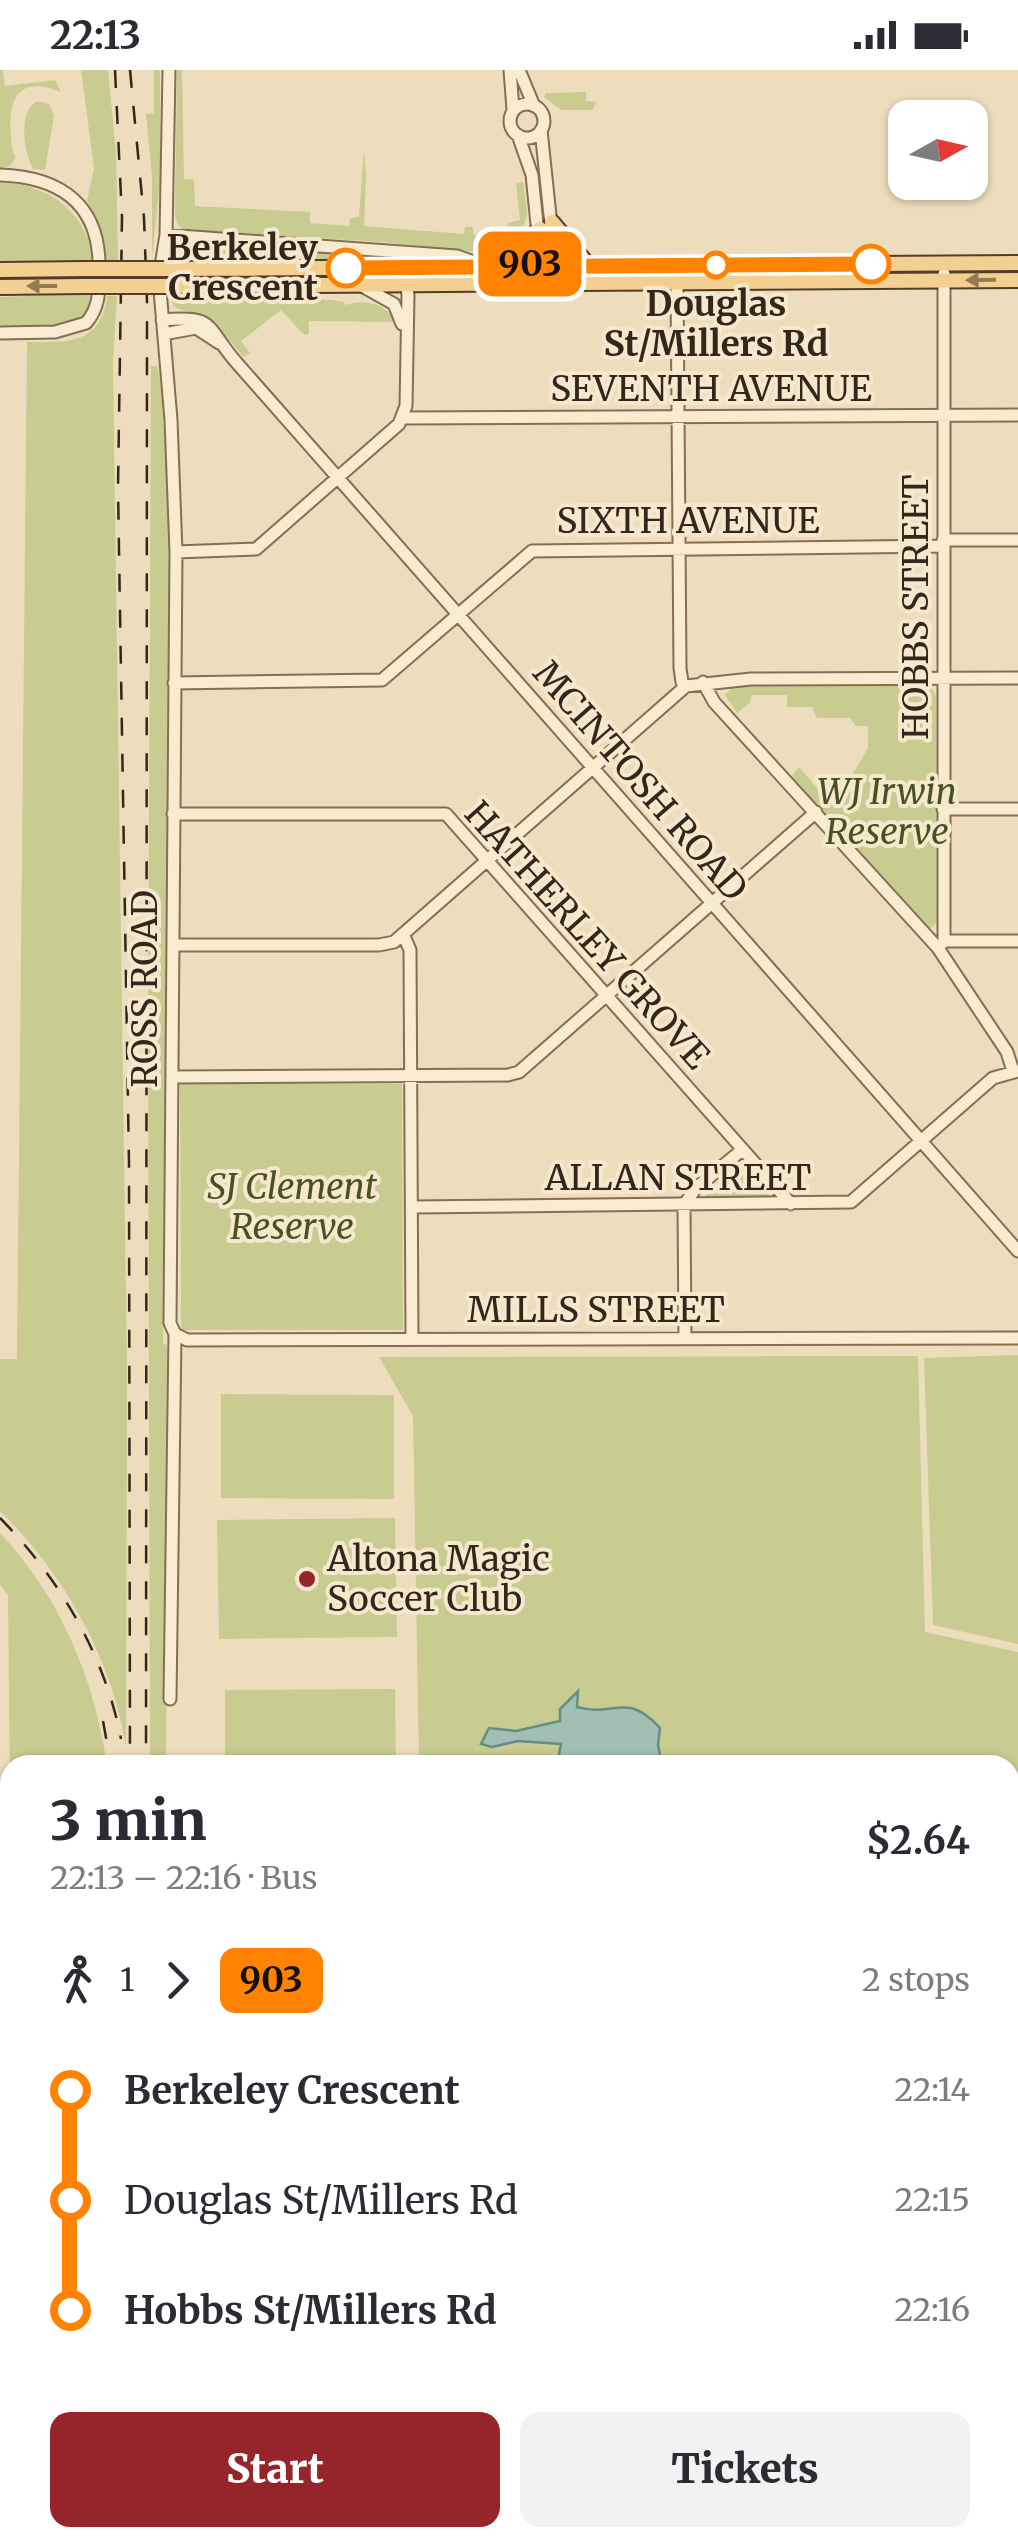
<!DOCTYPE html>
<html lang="en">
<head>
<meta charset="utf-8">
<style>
	:root { --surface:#fff; --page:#f2f2f3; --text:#2b2b33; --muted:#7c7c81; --accent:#95252b }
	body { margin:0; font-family:Merriweather,serif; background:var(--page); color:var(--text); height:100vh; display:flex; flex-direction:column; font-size:38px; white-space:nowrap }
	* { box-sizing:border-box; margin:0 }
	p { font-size:32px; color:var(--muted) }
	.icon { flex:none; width:55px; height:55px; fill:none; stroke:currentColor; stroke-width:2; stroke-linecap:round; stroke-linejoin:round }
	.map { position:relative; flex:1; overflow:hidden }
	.sheet { position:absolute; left:0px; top:1685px; width:1020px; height:792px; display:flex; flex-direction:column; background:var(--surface); border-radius:30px 30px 0 0; box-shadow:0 2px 8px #0004 }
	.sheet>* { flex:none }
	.badge { padding:0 20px; border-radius:15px; font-size:35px; line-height:65px }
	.needle { width:65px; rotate:82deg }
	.controls { position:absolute; left:888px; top:30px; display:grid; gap:20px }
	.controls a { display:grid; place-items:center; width:100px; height:100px; border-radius:20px; background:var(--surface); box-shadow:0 2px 8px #0004; font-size:50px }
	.map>.badge { position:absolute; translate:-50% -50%; box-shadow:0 0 0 5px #fff }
	.legs { display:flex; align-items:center; gap:15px; height:110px; padding:0 50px; font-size:32px }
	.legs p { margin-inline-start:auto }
	.headline { display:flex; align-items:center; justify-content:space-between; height:170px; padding:0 50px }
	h1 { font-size:55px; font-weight:800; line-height:75px }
	.button { display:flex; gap:20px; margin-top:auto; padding:20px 50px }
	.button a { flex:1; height:115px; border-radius:20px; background:var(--accent); color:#fff; font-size:40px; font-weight:800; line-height:115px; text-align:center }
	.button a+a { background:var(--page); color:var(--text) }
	ul { padding:0 50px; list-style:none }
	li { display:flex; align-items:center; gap:35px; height:110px; font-size:38px }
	li i { display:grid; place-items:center; width:15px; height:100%; margin:0 12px; background:currentColor }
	li i::after { content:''; width:25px; height:25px; margin:-12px; border:8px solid; border-radius:50%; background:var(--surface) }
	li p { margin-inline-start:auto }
	li:first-child i { background:linear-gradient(#0000 50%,currentColor 0) }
	li:last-child i { background:linear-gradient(currentColor 50%,#0000 0) }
	.status { display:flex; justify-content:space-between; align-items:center; height:70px; padding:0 50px; background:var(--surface); direction:ltr }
	.status svg { height:28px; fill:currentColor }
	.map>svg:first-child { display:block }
</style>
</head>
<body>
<div class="status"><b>22:13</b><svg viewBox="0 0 49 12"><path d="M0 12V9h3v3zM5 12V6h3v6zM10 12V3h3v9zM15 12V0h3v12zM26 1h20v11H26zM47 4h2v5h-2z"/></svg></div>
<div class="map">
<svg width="1018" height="2477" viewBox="0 0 1018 2477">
	<rect width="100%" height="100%" fill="#eeddbd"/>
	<!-- green -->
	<path fill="#c8cc91" d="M0 0H3L5 16 55 10 61 22C7 0 7 45 13 83L16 87 10 96 0 99Z
		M81 0H108L116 82 118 191H107L99 153 87 131 94 98Z
		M154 0H160V112L152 188V107L146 44 154 43Z
		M177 0H182L184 109 194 110 195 136 310 142V153L349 156 350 148 359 147 364 79 366 105 364 156 464 164 465 157H473L474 165 504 167 508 153 520 150 516 113 523 112 527 142 524 157 517 166 488 183 383 172 184 160 177 154 175 144Z
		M586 22V31L596 32 593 40H561L544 27 546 23Z
		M38 31 49 34 54 46 45 100 33 99C24 82 17 40 38 31Z
		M0 112C50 115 86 141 94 192L0 191Z
		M179 174 412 187V190L167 191 171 179Z
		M175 223 332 230 344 232 345 235C361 230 387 231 394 252L309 251V264L304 265 281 240 241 271 250 283 244 287 209 248 176 238 168 226Z
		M81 224 94 226C86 267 31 256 0 256V227Z
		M107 226H117L113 291 127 1300 126 1677C112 1589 64 1503 0 1441V1289H17L27 272C68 272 101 275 107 226Z
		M151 296H157L160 307 170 443 163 1274 167 1275 166 1695H150L148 958Z
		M921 613 930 614 936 626 937 852 928 860 910 846 792 706 799 697 824 726 841 724 868 678V656H856L850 648H817L812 637H787V625H751L750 633 737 643 725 625 734 615Z
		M180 1014H402L403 1260H181Z
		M741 1095 771 1127 703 1128Z
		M1018 1285V1574L933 1555 924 1288Z
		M918 1286 925 1562 1018 1582V1872L1010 1873V1695H419L413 1346 379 1287Z
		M221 1324 394 1325V1429L221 1428Z
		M395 1448 397 1567 219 1569 217 1450Z
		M0 1463C61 1528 94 1608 107 1695H10V1717L8 1525 0 1515Z
		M395 1619 396 1695H225V1620Z
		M1010 1881H1018V2185H1010Z
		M10 2404V2468H111L110 2477H6V2407Z
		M1010 2432H1013L1012 2477H868V2468H1010Z
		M456 2468H590V2477H456Z"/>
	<!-- water -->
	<path fill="#a1bfb5" stroke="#688c82" stroke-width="2.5" d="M578 1621 577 1637C614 1648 625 1620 660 1658L658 1675 662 1695H557L561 1674 518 1671 492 1677 481 1674 489 1658 516 1661 560 1651V1639Z"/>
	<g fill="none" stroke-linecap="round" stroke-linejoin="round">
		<!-- stream -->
		<path stroke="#688c82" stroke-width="2.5" d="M0 2323 10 2317"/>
		<defs>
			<path id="minor" d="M169 0 166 165 159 208 171 350 176 482 170 1253 175 1264 170 1629
				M510 0 513 40
				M519 0 534 36
				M510 51a17 17 0 1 1 34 0a17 17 0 1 1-34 0Z
				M541 60 557 212
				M518 65 532 105 542 203
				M0 105C62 107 101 136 99 201 99 221 100 237 86 253L55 262 0 263
				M166 165 457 186 480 194
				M677 212 680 598 682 612 686 616
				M360 215 394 234 402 254
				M162 250C216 245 205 256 236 292L1018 1181
				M164 264 196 258 219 273
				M404 348 1018 345
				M943 470H1018
				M176 482 256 479 399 354 406 336 408 225 406 213 382 198
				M703 612 714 632 938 878 1007 982 1013 1001
				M174 613 382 610 532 481 943 476
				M943 739H1018
				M173 744H446L791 1134
				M403 864 410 880 412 1268
				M944 871H1018
				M173 875H379L394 872 686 616 751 609 1018 608
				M938 878 944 871V204
				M172 1007 508 1005 519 1002 816 742
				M412 1137 851 1132 993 1008 1018 1001
				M175 1264 187 1270 1018 1268
				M685 1268 684 1135 696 1118 742 1080"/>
			<path id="major" d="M552 152 589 196
				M496 195 540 159
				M168 199 1018 193
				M0 200 84 199
				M169 216 1018 210
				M0 217 85 216"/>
		</defs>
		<!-- minor casing -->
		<use href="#minor" stroke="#866d56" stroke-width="15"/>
		<!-- major casing -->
		<use href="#major" stroke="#533c2b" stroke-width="18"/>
		<!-- minor -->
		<use href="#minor" stroke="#f9ebd0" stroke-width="11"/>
		<!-- major -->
		<use href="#major" stroke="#f3d092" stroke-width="14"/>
		<!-- rail -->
		<path stroke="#35261b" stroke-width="2.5" stroke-dasharray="18 18" stroke-linecap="butt" d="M115 0 122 147 118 418 129 1094 130 1695
			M130 0 144 148 147 232 146 1695
			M0 1448C59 1508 105 1585 121 1669
			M103 1651 111 1695
			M114 2477 115 2468
			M130 2477 131 2468"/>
		<defs>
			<path id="major-bridge" d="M84 199H168
				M85 216H169"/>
		</defs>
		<!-- major-bridge casing -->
		<use href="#major-bridge" stroke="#533c2b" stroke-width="18" stroke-linecap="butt"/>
		<!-- major-bridge -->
		<use href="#major-bridge" stroke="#f3d092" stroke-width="14"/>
	</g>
	<!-- one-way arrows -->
	<defs><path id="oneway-solid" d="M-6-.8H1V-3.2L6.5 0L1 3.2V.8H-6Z" transform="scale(2.5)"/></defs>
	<g fill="#947b56">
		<use href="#oneway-solid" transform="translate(981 210) rotate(179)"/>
		<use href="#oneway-solid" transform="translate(42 216) rotate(180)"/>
	</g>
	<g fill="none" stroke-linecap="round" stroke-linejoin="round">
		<defs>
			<path id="line-1" d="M346 198 871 194"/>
		</defs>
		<!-- line-1 casing -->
		<use href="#line-1" stroke="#fff" stroke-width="22"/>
		<!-- line-1 -->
		<use href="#line-1" stroke="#ff8200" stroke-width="15"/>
	</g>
	<!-- markers -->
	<g fill="#fff" stroke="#ff8200" stroke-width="5">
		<circle cx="871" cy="194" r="18"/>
		<circle cx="716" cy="195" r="12"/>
		<circle cx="346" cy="198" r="18"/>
	</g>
	<circle fill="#95252b" stroke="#f5e8cc" stroke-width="4" cx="307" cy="1509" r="10"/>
	<g text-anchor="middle" stroke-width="8" stroke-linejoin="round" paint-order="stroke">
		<!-- stop labels -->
		<g font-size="35" font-weight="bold" fill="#35261b" stroke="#f5e8cc" text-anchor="end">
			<text x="318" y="190">Berkeley<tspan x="318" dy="40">Crescent</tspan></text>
			<text x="716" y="246" text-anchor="middle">Douglas<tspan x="716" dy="40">St/Millers Rd</tspan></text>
		</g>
		<!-- street labels -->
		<g font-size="35" fill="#35261b" stroke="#f5e8cc">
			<text x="711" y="331">SEVENTH AVENUE</text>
			<text x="688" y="463">SIXTH AVENUE</text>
			<text transform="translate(916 537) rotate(-90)" y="12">HOBBS STREET</text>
			<text transform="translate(640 711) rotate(49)" y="12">MCINTOSH ROAD</text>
			<text transform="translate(587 865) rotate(48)" y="12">HATHERLEY GROVE</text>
			<text transform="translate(145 919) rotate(-90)" y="12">ROSS ROAD</text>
			<text x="678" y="1120">ALLAN STREET</text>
			<text x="596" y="1252">MILLS STREET</text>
		</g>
		<!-- park labels -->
		<g font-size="35" font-style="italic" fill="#485121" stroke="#f5e8cc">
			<text x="887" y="734">WJ Irwin<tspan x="887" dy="40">Reserve</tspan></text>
			<text x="292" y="1129">SJ Clement<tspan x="292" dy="40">Reserve</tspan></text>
		</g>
		<!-- poi labels -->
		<g font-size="35" fill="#35261b" stroke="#f5e8cc" text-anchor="start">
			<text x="327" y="1501">Altona Magic<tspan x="327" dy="40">Soccer Club</tspan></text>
		</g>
	</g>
</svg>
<div class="controls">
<a><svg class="needle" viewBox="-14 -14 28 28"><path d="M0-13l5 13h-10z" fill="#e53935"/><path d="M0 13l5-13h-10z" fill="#7c7c81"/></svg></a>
</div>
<b class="badge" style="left:530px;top:194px;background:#ff8200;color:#111">903</b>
<section class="sheet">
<div class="headline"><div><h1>3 min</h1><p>22:13 – 22:16 · Bus</p></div><b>$2.64</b></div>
<div class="legs"><svg class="icon" aria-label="walk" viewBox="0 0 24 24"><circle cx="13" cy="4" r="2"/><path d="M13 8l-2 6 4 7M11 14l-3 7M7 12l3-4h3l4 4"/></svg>1<svg class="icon" aria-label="forward" viewBox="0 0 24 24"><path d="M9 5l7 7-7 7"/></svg><b class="badge" style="background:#ff8200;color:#111">903</b><p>2 stops</p></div>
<ul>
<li><i style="color:#ff8200"></i><b>Berkeley Crescent</b><p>22:14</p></li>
<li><i style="color:#ff8200"></i><span>Douglas St/Millers Rd</span><p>22:15</p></li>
<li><i style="color:#ff8200"></i><b>Hobbs St/Millers Rd</b><p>22:16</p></li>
</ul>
<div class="button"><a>Start</a><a>Tickets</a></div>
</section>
</div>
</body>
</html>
